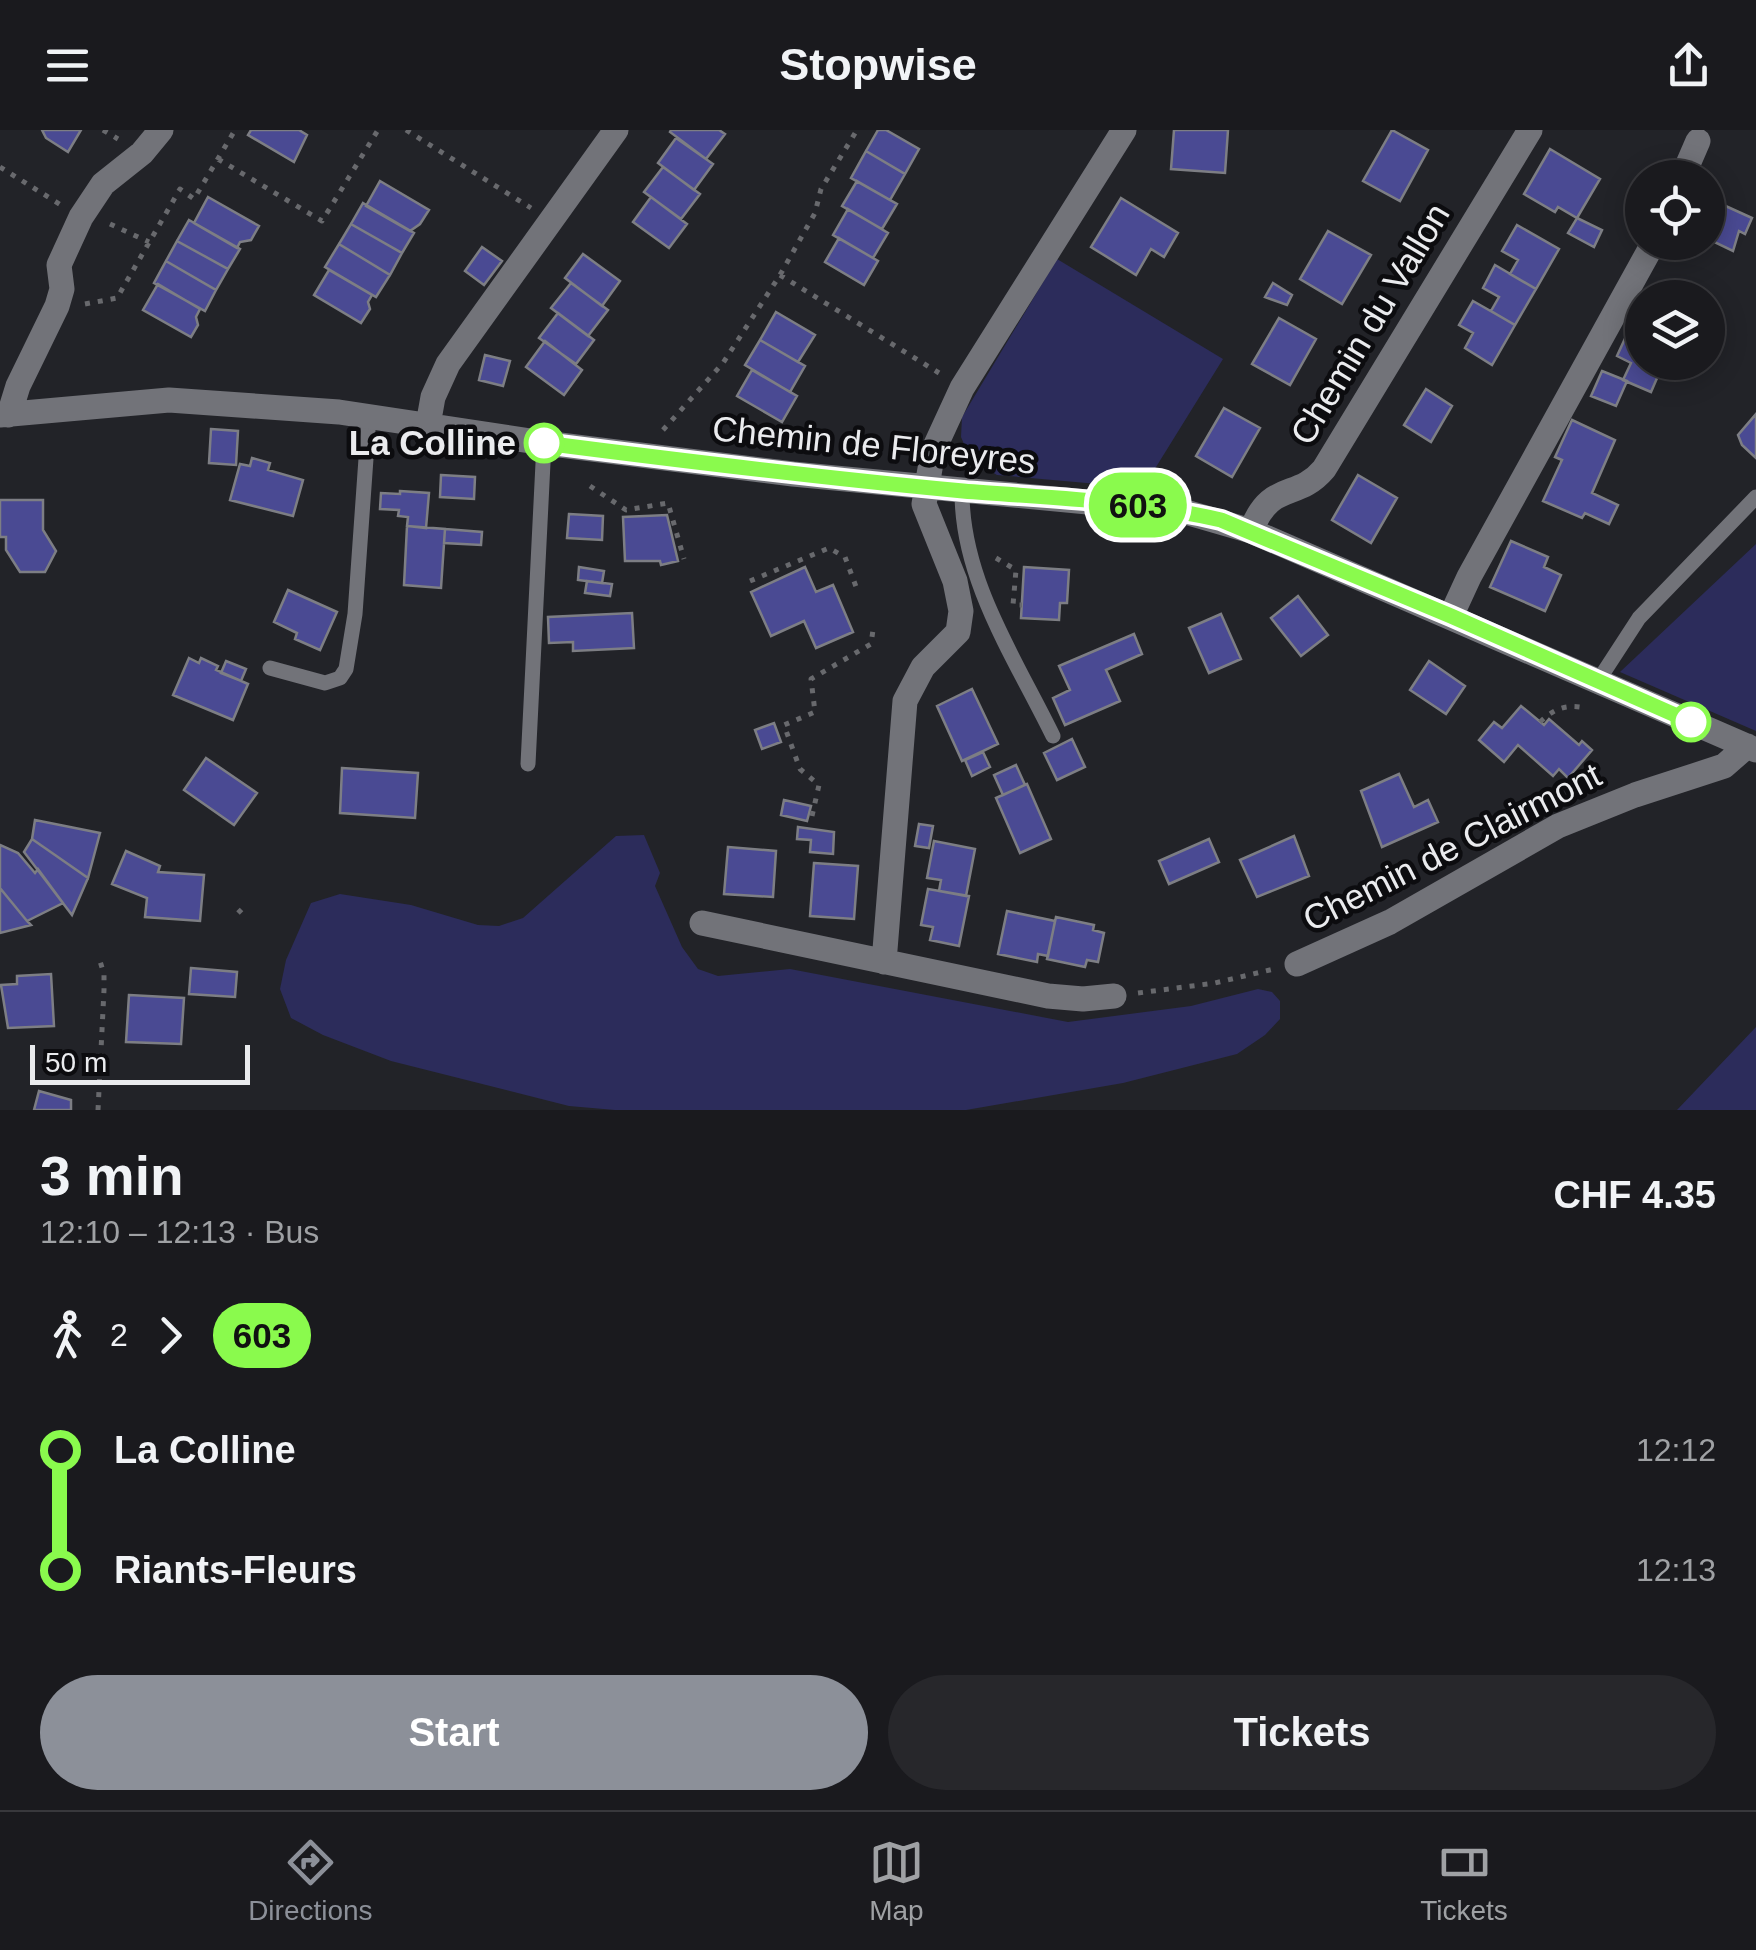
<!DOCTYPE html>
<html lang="en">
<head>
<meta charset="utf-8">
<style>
	:root { --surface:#1a1a1e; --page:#27272b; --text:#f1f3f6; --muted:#9fa1a4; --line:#38383c; --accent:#8c9099 }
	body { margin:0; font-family:Helvetica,sans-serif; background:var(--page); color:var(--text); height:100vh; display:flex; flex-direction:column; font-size:38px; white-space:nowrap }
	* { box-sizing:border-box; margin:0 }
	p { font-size:32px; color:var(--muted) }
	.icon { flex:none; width:55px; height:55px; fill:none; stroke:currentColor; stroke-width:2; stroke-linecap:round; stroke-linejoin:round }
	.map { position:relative; height:980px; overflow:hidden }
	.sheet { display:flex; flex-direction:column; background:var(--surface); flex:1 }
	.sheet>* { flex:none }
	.badge { padding:0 20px; border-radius:32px; font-size:35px; line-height:65px }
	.fabs { position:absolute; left:1625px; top:30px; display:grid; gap:20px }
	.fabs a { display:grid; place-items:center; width:100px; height:100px; border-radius:50%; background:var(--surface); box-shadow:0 5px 25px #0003,0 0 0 2px var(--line); font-size:50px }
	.scale { position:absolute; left:30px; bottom:25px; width:220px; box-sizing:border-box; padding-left:10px; border:5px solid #eaebee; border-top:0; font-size:28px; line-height:35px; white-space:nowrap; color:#eaebee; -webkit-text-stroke:8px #0c0c0f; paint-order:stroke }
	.map>.badge { position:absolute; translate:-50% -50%; box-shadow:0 0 0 5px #fff }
	.legs { display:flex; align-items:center; gap:15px; height:110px; padding:0 40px; font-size:32px }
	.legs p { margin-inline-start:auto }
	.head { display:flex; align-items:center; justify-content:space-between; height:170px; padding:0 40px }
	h1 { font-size:55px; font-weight:800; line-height:75px }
	.cta { display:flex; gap:20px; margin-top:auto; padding:20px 40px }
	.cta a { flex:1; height:115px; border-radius:60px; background:var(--accent); color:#fff; font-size:40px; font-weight:800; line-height:115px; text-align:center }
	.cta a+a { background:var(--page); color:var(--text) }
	ul { padding:0 40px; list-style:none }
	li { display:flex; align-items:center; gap:35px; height:120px; font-size:38px }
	li i { display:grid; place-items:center; width:15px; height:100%; margin:0 12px; background:currentColor }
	li i::after { content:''; width:25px; height:25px; margin:-12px; border:8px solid; border-radius:50%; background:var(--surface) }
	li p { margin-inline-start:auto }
	li:first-child i { background:linear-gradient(#0000 50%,currentColor 0) }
	li:last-child i { background:linear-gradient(currentColor 50%,#0000 0) }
	header { display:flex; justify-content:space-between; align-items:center; height:130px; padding:0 40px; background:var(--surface); font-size:45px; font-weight:800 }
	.menu { display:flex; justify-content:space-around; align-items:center; height:140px; border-top:2px solid var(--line); background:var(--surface); font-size:28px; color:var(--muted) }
	.menu a { display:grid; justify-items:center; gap:5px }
	.menu .active { color:var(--accent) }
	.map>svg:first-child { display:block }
</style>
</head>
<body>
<header><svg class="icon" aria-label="menu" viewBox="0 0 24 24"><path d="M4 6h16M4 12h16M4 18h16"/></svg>Stopwise<svg class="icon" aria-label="share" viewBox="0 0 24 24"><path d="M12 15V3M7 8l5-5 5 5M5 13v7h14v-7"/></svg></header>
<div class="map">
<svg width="1756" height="980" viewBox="0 0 1756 980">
	<rect width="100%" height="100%" fill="#222328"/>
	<!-- green -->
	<path fill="#2c2c5b" d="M1057 129 1223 229 1143 358 997 345 970 328 961 307 962 287Z
		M1756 414V601L1620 542Z
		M644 705 660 743 655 756 682 817 698 839 718 846 790 839 1068 892 1191 876 1258 859 1272 862 1280 871V889L1265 905 1237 924 1123 953 966 980H615L569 976 391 931 323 905 291 888 280 859 286 830 311 773 340 764 411 775 478 795 499 796 523 788 616 706Z
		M1756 897V980H1677Z"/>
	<!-- building -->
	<path fill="#4a4a93" stroke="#7d7e84" stroke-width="2.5" d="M42 0H81L68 22 46 8Z
		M251 0H299L307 5 294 32 248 5Z
		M671 0H719L725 4 706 29 670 2Z
		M878 0H886L919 19 905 44 866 21Z
		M1174 0H1228L1225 43 1171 39Z
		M1392 0 1428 20 1400 71 1363 51Z
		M676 8 713 34 694 60 658 33Z
		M1550 19 1600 49 1577 88 1558 77 1555 82 1524 64Z
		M866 21 905 44 890 70 851 48Z
		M663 37 700 64 681 89 644 62Z
		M380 51 429 80 420 94 410 101 366 76Z
		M857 51 897 74 882 99 842 76Z
		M208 67 259 96 251 110 240 112 237 118 194 93Z
		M651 67 687 94 669 118 633 92Z
		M1121 68 1178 103 1164 127 1151 119 1136 145 1091 117Z
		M1708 68 1752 88 1745 104 1739 101 1733 121 1708 109Z
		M363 73 414 103 402 123 351 94Z
		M848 79 888 103 873 128 833 105Z
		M1577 88 1602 100 1594 117 1568 103Z
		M189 90 240 119 228 139 177 111Z
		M351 94 402 123 390 145 339 114Z
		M1517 95 1559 119 1536 159 1510 144 1518 130 1502 121Z
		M1328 101 1371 125 1342 174 1300 149Z
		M839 108 878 131 864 155 825 132Z
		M177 111 228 139 216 160 166 131Z
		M339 114 390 145 376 167 325 137Z
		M482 117 502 131 484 155 465 141Z
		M583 124 620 151 602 176 565 148Z
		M166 131 216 160 205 181 154 153Z
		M1495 135 1536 159 1515 195 1491 181 1499 167 1483 158Z
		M329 140 372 165 368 172 370 179 361 193 314 165Z
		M571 153 608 180 588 206 551 178Z
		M1273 153 1292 165 1287 175 1265 167Z
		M158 154 200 179 196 187 198 195 191 207 143 180Z
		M1473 171 1515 195 1492 235 1465 218 1473 203 1459 195Z
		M1638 179 1642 181V209L1628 202Z
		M776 182 815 205 798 232 760 210Z
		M558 183 594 210 576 234 539 208Z
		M1279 188 1316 209 1290 255 1252 234Z
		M1628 202 1642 209V232H1664L1651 262 1623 250 1631 233 1617 226Z
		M760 210 805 236 790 262 745 235Z
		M545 211 582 240 564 265 526 237Z
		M485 225 510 231 503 256 479 250Z
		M752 240 797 266 782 292 737 266Z
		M1602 241 1627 251 1616 276 1591 266Z
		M1426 259 1452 276 1431 312 1404 295Z
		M1224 278 1260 298 1232 347 1196 326Z
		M1756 284V328L1742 315 1738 305Z
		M1572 290 1615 310 1592 363 1618 375 1609 394 1585 383 1582 388 1543 371 1562 330 1555 327Z
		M211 299 238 301 236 335 209 333Z
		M252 328 270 333 268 340 303 350 293 386 230 370 240 334 250 336Z
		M441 345 475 347 474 369 440 367Z
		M1358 345 1397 368 1371 413 1332 390Z
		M400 361 429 363 426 398 407 396 408 387 398 386 399 380 380 379 381 363 400 364Z
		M0 370H43V400L56 421 45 442H20L6 420V407H0Z
		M569 384 603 386 602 410 567 408Z
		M667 385 678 431 661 435 660 431H625L623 387Z
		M407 396 445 399 441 458 404 455Z
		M445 399 482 402 481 415 444 413Z
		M1511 411 1548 427 1544 437 1561 445 1545 481 1490 457Z
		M579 437 604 441 602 453 578 450Z
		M805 437 816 462 833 455 853 502 816 518 804 491 771 506 751 462Z
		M1024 437 1069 440 1067 473H1060L1059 490 1021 488Z
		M587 451 612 454 610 466 585 463Z
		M288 460 337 482 320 520 295 509 297 503 274 492Z
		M1298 466 1328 505 1301 526 1271 488Z
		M632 483 634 518 573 521V512L549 513 548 487Z
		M1221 484 1241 529 1209 543 1189 498Z
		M1134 504 1142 524 1106 540 1120 571 1065 595 1053 568 1070 560 1059 536Z
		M189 528 199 533 201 528 218 536 216 540 248 554 233 590 173 565Z
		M226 531 246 539 241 551 221 543Z
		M1429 531 1465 556 1446 584 1410 560Z
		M972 559 998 614 962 631 937 576Z
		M1521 576 1544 595 1549 589 1579 615 1582 611 1592 620 1568 648 1559 639 1553 646 1518 615 1504 632 1479 610 1494 592 1502 598Z
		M774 593 781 612 762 619 755 600Z
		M1072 609 1085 637 1057 650 1044 623Z
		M983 622 990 637 972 646 965 630Z
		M206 628 257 663 234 695 184 660Z
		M1016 635 1025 655 1003 665 994 645Z
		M342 638 418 643 415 688 340 683Z
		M1399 644 1414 677 1428 670 1438 692 1382 717 1361 661Z
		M1027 654 1051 709 1020 723 996 668Z
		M784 670 811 676 807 691 781 685Z
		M35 690 100 703 88 748 32 709Z
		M919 694 933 696 929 718 915 716Z
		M798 697 834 702 833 724 810 722 811 710 797 709Z
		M1294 706 1309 746 1257 767 1240 730Z
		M32 709 88 748 72 785 24 722Z
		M1209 709 1219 732 1169 754 1159 731Z
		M934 711 975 719 966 766 939 761 941 750 927 748Z
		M0 715 18 723 35 743 38 739 63 773 27 791 0 758Z
		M728 717 776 721 773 767 724 764Z
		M126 721 160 736 158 742 204 745 200 791 145 787 147 768 112 754Z
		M814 733 858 736 854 789 810 786Z
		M0 758 27 791 31 795 0 803Z
		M928 759 969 766 959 816 930 810 933 797 921 795Z
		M1007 781 1055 791 1048 826 1038 824 1037 832 998 824Z
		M1056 787 1094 795 1093 800 1104 803 1098 832 1087 830 1085 837 1047 829Z
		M191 838 237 842 235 867 189 864Z
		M51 844 54 896 8 898 1 855 17 854V846Z
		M129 865 184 868 181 914 126 912Z
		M39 961 71 970V980H34Z"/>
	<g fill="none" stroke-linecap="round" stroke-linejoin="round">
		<!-- path -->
		<path stroke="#68696d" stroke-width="5" stroke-dasharray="5 8" stroke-linecap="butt" d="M103 0 118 9
			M406 0 531 78
			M218 29 322 91 378 0
			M0 37 61 75
			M110 94 149 112
			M780 145 939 243
			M85 174 117 168 180 59 194 69 235 0
			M663 300 723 233 780 145 815 83 821 59 857 0
			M590 356 626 380 668 373 684 429
			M996 428 1016 440 1013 475H1022
			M750 451 829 418 845 427 858 462
			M1540 592C1555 578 1566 574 1586 578
			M812 686 819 655 800 639 784 595 815 582 811 549 871 514 873 500
			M238 783 243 778
			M1138 863 1215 853 1274 839
			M98 980 104 860V844L100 831"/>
		<!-- service -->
		<path stroke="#727379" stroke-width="15" d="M962 360C961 449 1015 528 1053 606
			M270 538 325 553 340 548 346 539 355 484 369 286
			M1598 551 1639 488 1756 367
			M528 634 544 313"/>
		<!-- minor -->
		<path stroke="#727379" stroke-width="25" d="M1682 48 1698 11
			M0 285 169 270 339 282 544 313 793 344 1182 381 1251 401 1756 620
			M9 285 18 256 57 176 62 159 59 135 81 87 103 54 142 23 161 0
			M428 295 433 267 448 234 616 0
			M1251 401C1271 349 1296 372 1324 339L1530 0
			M1451 486 1469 447 1654 112
			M702 793 1048 866 1083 869 1114 866
			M884 832 905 571 923 537 958 502 961 481 955 451 924 374 933 321 962 258 1124 0
			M1297 834 1390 792 1558 696 1635 665 1724 636 1747 616"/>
	</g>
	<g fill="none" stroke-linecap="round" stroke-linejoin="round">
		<defs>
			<path id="line-1" d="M544 313C684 331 823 348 963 361 1049 368 1136 370 1221 390L1451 486 1691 592"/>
		</defs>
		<!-- line-1 casing -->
		<use href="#line-1" stroke="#fff" stroke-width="22"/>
		<!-- line-1 -->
		<use href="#line-1" stroke="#8afa4d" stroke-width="15"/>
	</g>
	<!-- markers -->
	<g fill="#fff" stroke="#8afa4d" stroke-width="5">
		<circle cx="544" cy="313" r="18"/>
		<circle cx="1691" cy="592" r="18"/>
	</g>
	<g text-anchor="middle" stroke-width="9" stroke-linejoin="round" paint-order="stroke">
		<!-- street labels -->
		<g font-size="35" fill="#eaebee" stroke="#0c0c0f">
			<text transform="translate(1370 194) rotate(-59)" y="12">Chemin du Vallon</text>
			<text transform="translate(874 315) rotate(6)" y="12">Chemin de Floreyres</text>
			<text transform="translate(1452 717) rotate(-27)" y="12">Chemin de Clairmont</text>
		</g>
		<!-- stop labels -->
		<g font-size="35" font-weight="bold" fill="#eaebee" stroke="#0c0c0f" text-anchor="end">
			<text x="516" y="325">La Colline</text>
		</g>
	</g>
</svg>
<div class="fabs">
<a><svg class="icon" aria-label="locate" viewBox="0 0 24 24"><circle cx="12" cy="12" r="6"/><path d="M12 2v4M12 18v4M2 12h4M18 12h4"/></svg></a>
<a><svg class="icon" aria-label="layers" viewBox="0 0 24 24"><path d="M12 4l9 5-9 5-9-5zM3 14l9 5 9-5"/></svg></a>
</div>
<div class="scale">50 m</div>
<b class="badge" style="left:1138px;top:375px;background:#8afa4d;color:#111">603</b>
</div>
<section class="sheet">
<div class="head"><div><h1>3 min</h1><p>12:10 – 12:13 · Bus</p></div><b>CHF 4.35</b></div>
<div class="legs"><svg class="icon" aria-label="walk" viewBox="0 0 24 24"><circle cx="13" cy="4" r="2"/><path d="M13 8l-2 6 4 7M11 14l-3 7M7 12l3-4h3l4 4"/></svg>2<svg class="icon" aria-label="forward" viewBox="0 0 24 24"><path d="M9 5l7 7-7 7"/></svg><b class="badge" style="background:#8afa4d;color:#111">603</b></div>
<ul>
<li><i style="color:#8afa4d"></i><b>La Colline</b><p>12:12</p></li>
<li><i style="color:#8afa4d"></i><b>Riants-Fleurs</b><p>12:13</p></li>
</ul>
<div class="cta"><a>Start</a><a>Tickets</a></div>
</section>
<nav class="menu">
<a class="active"><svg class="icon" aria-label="directions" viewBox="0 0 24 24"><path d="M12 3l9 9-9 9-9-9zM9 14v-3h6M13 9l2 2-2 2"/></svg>Directions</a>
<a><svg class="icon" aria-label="map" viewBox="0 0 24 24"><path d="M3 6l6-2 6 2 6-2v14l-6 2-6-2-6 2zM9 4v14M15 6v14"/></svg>Map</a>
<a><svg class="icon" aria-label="tickets" viewBox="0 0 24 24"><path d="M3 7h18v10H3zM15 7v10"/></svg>Tickets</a>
</nav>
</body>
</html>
